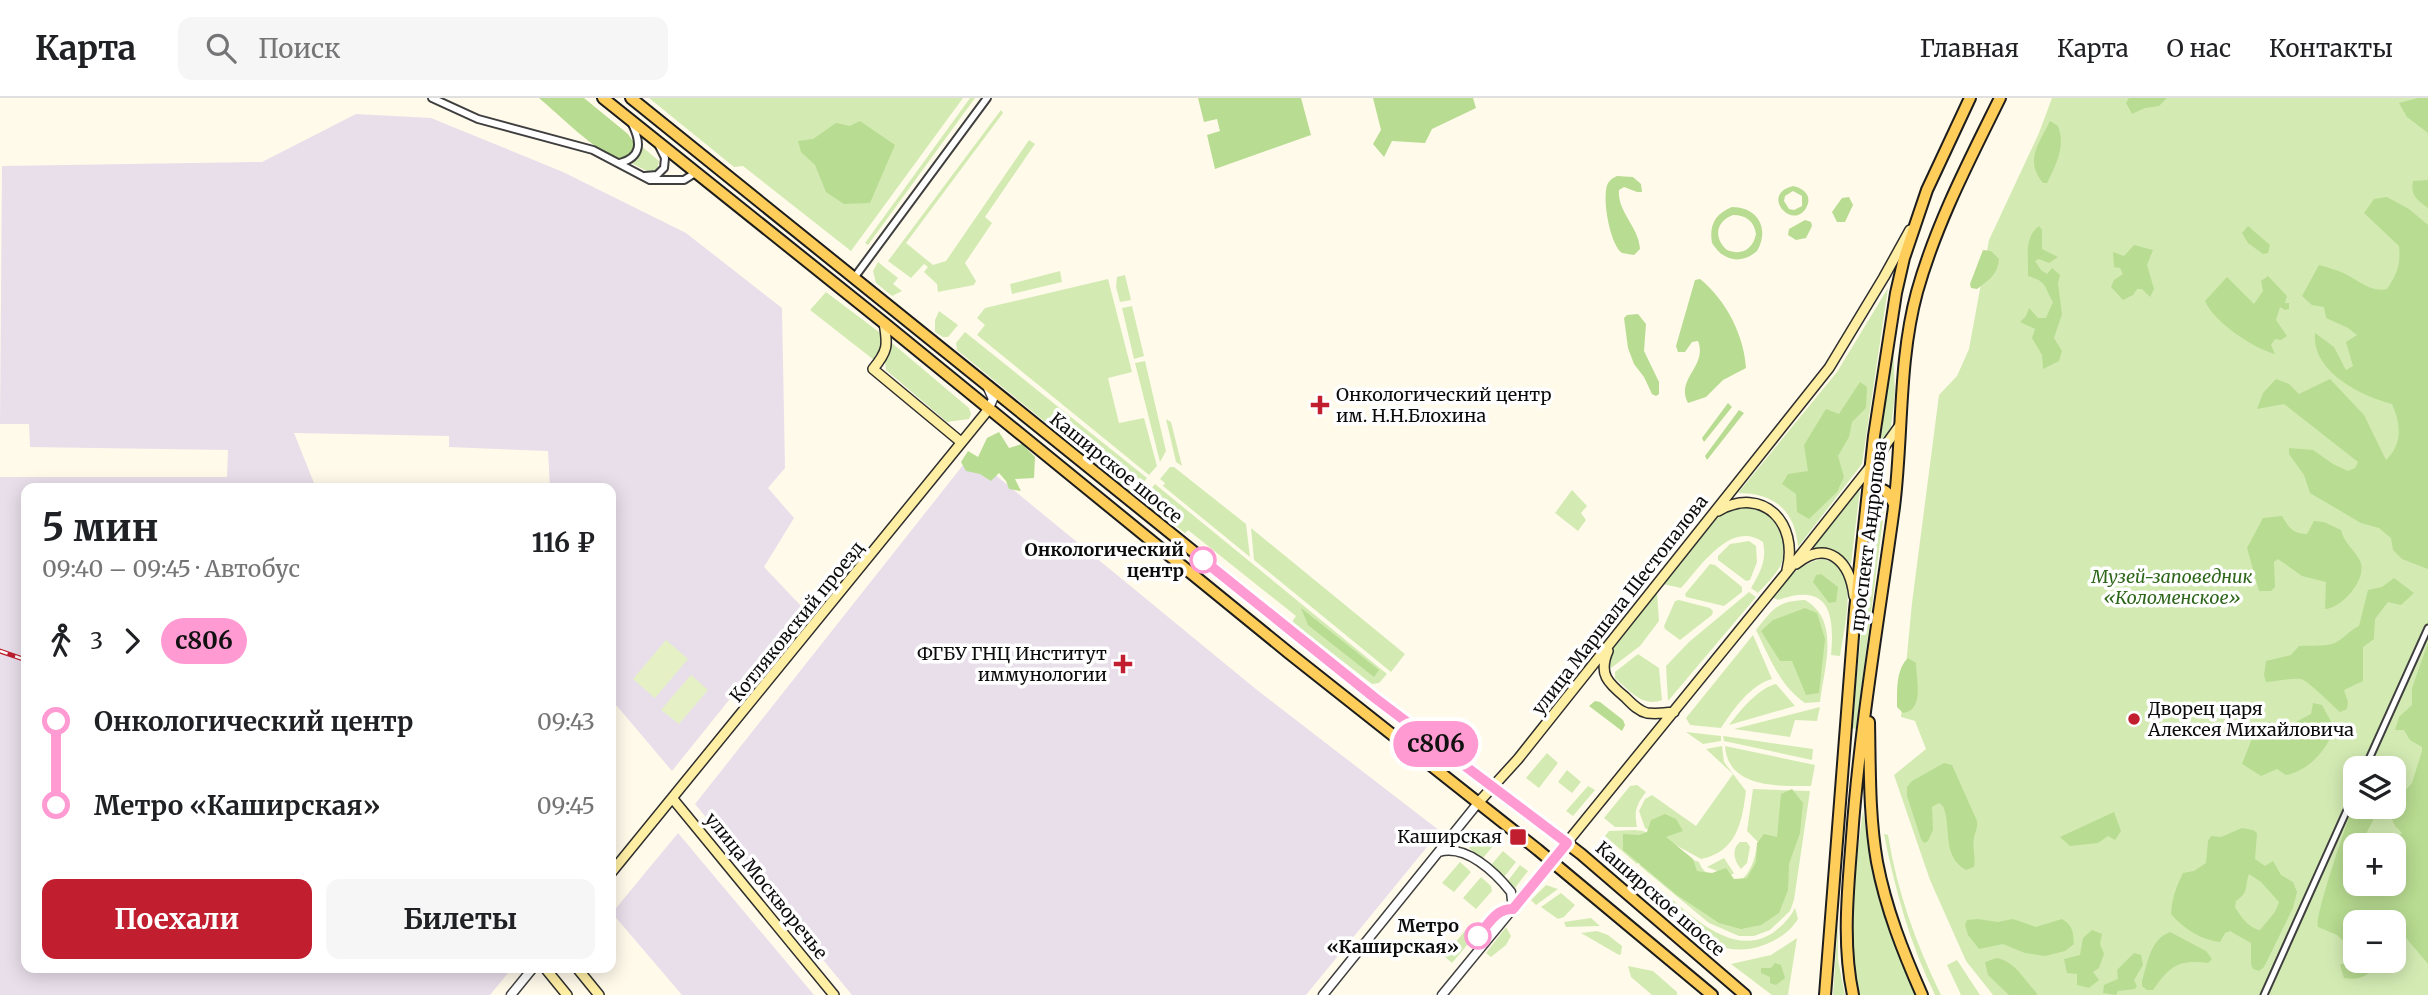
<!DOCTYPE html>
<html lang="ru">
<head>
<meta charset="utf-8">
<style>
	:root { --surface:#fff; --page:#f6f6f6; --text:#202124; --muted:#757577; --line:#e0e0e0; --accent:#c11e30 }
	body { margin:0; font-family:Merriweather,serif; background:var(--page); color:var(--text); height:100vh; display:flex; flex-direction:column; font-size:26px; white-space:nowrap }
	* { box-sizing:border-box; margin:0 }
	p { font-size:23px; color:var(--muted) }
	.icon { flex:none; width:38px; height:38px; fill:none; stroke:currentColor; stroke-width:2; stroke-linecap:round; stroke-linejoin:round }
	.map { position:relative; flex:1; overflow:hidden }
	.details { position:absolute; left:21px; top:385px; width:595px; height:490px; display:flex; flex-direction:column; background:var(--surface); border-radius:14px; box-shadow:0 4px 18px #0003 }
	.details>* { flex:none }
	.badge { padding:0 14px; border-radius:23px; font-size:24px; line-height:46px }
	.controls { position:absolute; left:2343px; top:658px; display:grid; gap:14px }
	.controls a { display:grid; place-items:center; width:63px; height:63px; border-radius:14px; background:var(--surface); box-shadow:0 4px 18px #0003; font-size:35px }
	.map>.badge { position:absolute; translate:-50% -50%; box-shadow:0 0 0 4px #fff }
	.legs { display:flex; align-items:center; gap:10px; height:77px; padding:0 21px; font-size:23px }
	.legs p { margin-inline-start:auto }
	.headline { display:flex; align-items:center; justify-content:space-between; height:119px; padding:0 21px }
	h1 { font-size:38px; font-weight:700; line-height:52px }
	.action { display:flex; gap:14px; margin-top:auto; padding:14px 21px }
	.action a { flex:1; height:80px; border-radius:14px; background:var(--accent); color:#fff; font-size:28px; font-weight:700; line-height:80px; text-align:center }
	.action a+a { background:var(--page); color:var(--text) }
	ul { padding:0 21px; list-style:none }
	li { display:flex; align-items:center; gap:24px; height:84px; font-size:26px }
	li i { display:grid; place-items:center; width:10px; height:100%; margin:0 9px; background:currentColor }
	li i::after { content:''; width:18px; height:18px; margin:-9px; border:5px solid; border-radius:50%; background:var(--surface) }
	li p { margin-inline-start:auto }
	li:first-child i { background:linear-gradient(#0000 50%,currentColor 0) }
	li:last-child i { background:linear-gradient(currentColor 50%,#0000 0) }
	header { display:flex; align-items:center; gap:42px; box-sizing:border-box; height:98px; padding:0 35px; background:var(--surface); border-bottom:2px solid var(--line) }
	header strong { font-size:33px }
	nav { display:flex; gap:38px; margin-inline-start:auto; font-size:24px }
	.search { width:490px; height:63px; background:var(--page); display:flex; align-items:center; gap:18px; box-sizing:border-box; padding:0 24px; border-radius:14px; color:var(--muted); font-size:26px }
	.map>svg:first-child { display:block }
</style>
</head>
<body>
<header>
<strong>Карта</strong>
<div class="search"><svg class="icon" aria-label="search" viewBox="0 0 24 24"><circle cx="10" cy="10" r="6"/><path d="M15 15l6 6"/></svg>Поиск</div>
<nav><a>Главная</a><a>Карта</a><a>О нас</a><a>Контакты</a></nav>
</header>
<div class="map">
<svg width="2428" height="897" viewBox="0 0 2428 897">
	<rect width="100%" height="100%" fill="#fffaea"/>
	<!-- industrial -->
	<path fill="#e9dfeb" d="M356 16 431 20 563 74 686 135 782 210 785 370 768 390 794 420 764 469 803 510 672 673 611 601V390H550L548 353 449 349V338L294 335 316 390H26V870H512L490 897H0V379H227L228 352 30 349 29 326H0L2 68 262 64Z
		M971 357 1257 592 1440 733 1306 897H852L695 706Z
		M678 735 814 897H682L612 815Z"/>
	<!-- green -->
	<path fill="#d3ebb3" fill-rule="evenodd" d="M649 0H963L851 153 743 68 734 69Z
		M970 0H975L868 147 865 145Z
		M2052 0H2428V897H1993L1966 863 1930 782 1894 677 1926 651 1915 623 1901 619 1912 505 1939 297 1957 278 1969 251 1989 142 2039 35ZM2356 670H2394V709H2356ZM2356 747H2394V786H2356ZM2356 824H2394V863H2356Z
		M1001 12 1003 15 906 145 933 167 946 163 1029 42 1035 46 985 119 992 125 965 165 976 183 974 187 938 194 937 186 924 174 928 169 924 166 911 180 888 163Z
		M640 47 659 63 657 73 649 74 631 65 638 60Z
		M878 164 898 180 893 186 902 193 892 198 876 185 873 173Z
		M1060 173 1062 184 1012 196 1010 186Z
		M1125 177 1131 202 1120 204 1116 189 1117 179Z
		M1108 181 1132 274 1108 280 1119 325 1144 320 1157 368 1149 377 977 237 985 227 977 220 985 210Z
		M1888 190 1862 366 1798 449C1795 412 1774 395 1738 395L1837 274Z
		M826 194 879 234 883 243 880 254 874 262 810 212Z
		M1132 208 1144 258 1134 261 1122 210Z
		M939 213 958 227 948 239H943L935 234V222Z
		M965 234 1147 380 1136 394H1131L957 252 956 245Z
		M892 245 969 310 971 316 969 321 947 324 886 272 885 262 890 254Z
		M1893 246 1895 295 1891 329 1881 344 1879 343Z
		M1145 263 1166 353 1160 364 1135 265Z
		M1166 321 1171 324 1182 368 1176 364Z
		M1170 369H1174L1246 426 1250 459 1163 388 1165 385 1160 381Z
		M1155 386 1387 576 1379 585 1372 586 1292 524 1296 518 1188 432 1185 435 1145 405 1144 400Z
		M1860 391 1851 466C1839 453 1830 448 1812 451Z
		M1572 392 1587 408 1581 415 1586 422 1578 433 1555 415Z
		M1876 396 1882 397 1885 406 1856 631 1851 630Z
		M1738 409C1769 408 1795 432 1782 464 1778 475 1766 486 1758 495L1751 490C1760 474 1767 463 1763 444 1731 421 1700 469 1681 490L1663 486 1718 419 1727 413Z
		M1251 430 1405 556 1391 574 1254 462Z
		M1749 443 1756 448 1757 464 1750 482 1746 483 1718 462V458L1730 446Z
		M1822 461C1829 463 1836 465 1841 471 1855 490 1843 536 1840 558L1831 557C1835 514 1828 484 1778 502L1772 499C1788 480 1797 466 1822 461Z
		M1710 466 1715 467 1742 489V494L1724 508 1686 499 1685 496Z
		M1657 494 1659 523 1640 548 1607 573 1610 555 1615 545Z
		M1749 494 1756 499 1668 603 1666 568 1689 544Z
		M1679 502 1710 510 1713 513 1712 517 1680 542 1665 531 1664 528 1675 503Z
		M1805 502C1841 523 1824 569 1820 604L1805 605C1779 587 1769 558 1756 532 1773 511 1777 503 1805 502Z
		M1753 537 1772 581C1750 587 1733 612 1721 630L1690 627 1686 620Z
		M1638 556 1659 570 1662 602C1643 610 1629 592 1615 580V574Z
		M1776 586 1795 608 1729 627C1741 612 1757 591 1776 586Z
		M1820 609 1817 623 1795 622 1790 639 1734 631Z
		M1686 634 1721 638V643L1703 646Z
		M1723 638 1813 651 1812 662 1724 643Z
		M1722 648 1724 664 1746 693C1742 724 1737 754 1701 761L1645 730 1639 713 1645 701 1652 697 1696 728 1733 676 1706 651Z
		M1725 648 1815 667 1811 688C1780 688 1728 691 1725 648Z
		M1547 655 1558 665 1539 690 1526 680Z
		M1567 672 1581 684 1572 695 1558 684Z
		M1637 687 1646 694C1636 707 1634 713 1637 729H1615L1604 720 1630 688Z
		M1588 688 1595 692 1573 718 1566 713Z
		M1753 691 1810 693 1794 802 1790 813 1770 832 1754 838H1739L1709 825 1639 767 1664 744 1683 758 1699 764C1705 781 1724 782 1740 784 1751 773 1755 762 1757 747L1762 743H1757L1747 733Z
		M1863 713 1872 767 1887 822 1917 897H1858C1846 837 1855 773 1863 713Z
		M1635 732 1643 733 1662 742 1637 766 1605 738 1609 733Z
		M1481 736 1494 747 1482 761 1469 750Z
		M1884 736 1888 737C1897 793 1916 846 1941 897H1935C1910 846 1895 792 1884 736Z
		M1740 744H1747L1750 749 1747 765 1741 771C1734 763 1731 751 1740 744Z
		M1503 753 1516 764 1504 779 1490 768Z
		M1724 760 1734 775 1730 778 1707 769Z
		M1460 764 1471 774 1454 794 1442 785Z
		M1520 767 1528 773 1515 790 1507 784Z
		M1481 779 1491 788 1492 793 1476 811 1463 800Z
		M1653 785C1684 810 1731 864 1774 834 1783 827 1790 820 1795 810L1798 821C1790 834 1777 842 1764 847 1717 865 1682 826 1649 799L1652 795 1647 791Z
		M1546 787 1558 791 1536 807 1531 802Z
		M1561 795 1575 807 1564 819 1558 821 1541 809Z
		M1591 820 1600 828 1566 829 1564 824Z
		M1838 825V862L1845 897H1833Z
		M1469 828 1477 835 1452 865 1444 858Z
		M1506 829 1511 838 1506 847 1491 859 1486 855Z
		M1597 833 1608 837 1622 848 1621 856 1619 857 1581 835Z
		M1797 840 1788 897H1772L1731 866 1771 857Z
		M1957 862 1980 897H1961L1947 867Z
		M1628 868 1653 873 1677 894V897H1652L1631 879Z"/>
	<!-- forest -->
	<path fill="#b8dc91" fill-rule="evenodd" d="M539 0H584L628 36 634 45 633 53C629 57 624 61 618 60 599 57 556 14 539 0Z
		M1198 0H1301L1311 37 1215 71 1207 37 1220 33 1217 21 1204 24Z
		M1373 0H1473L1476 10 1432 31 1425 45 1392 43 1384 59 1373 46 1381 32Z
		M2129 0H2167L2159 8 2145 10 2132 16 2126 5Z
		M2418 0H2428V35L2407 19 2399 5Z
		M860 23 895 47 870 105 844 106 826 94 815 67 801 54 798 43 813 41 836 25 850 28Z
		M2050 23 2058 28C2066 48 2056 67 2047 85H2043C2024 62 2039 46 2050 23Z
		M1617 78 1633 79 1641 86 1642 94H1637L1624 89 1619 92C1617 114 1639 129 1640 151L1634 157 1622 155C1610 147 1601 98 1608 85 1611 81 1613 80 1617 78Z
		M2428 82V110C2417 102 2410 97 2413 83Z
		M1793 88C1803 90 1812 97 1807 108 1795 135 1758 97 1793 88ZM1793 93 1802 98V108L1794 112 1789 111 1784 103 1785 98Z
		M1849 99 1853 107 1845 124H1837L1832 114 1842 100Z
		M2387 99 2409 111 2428 127V471L2402 461 2393 452 2391 440 2379 430 2361 425 2310 395 2304 377 2289 356V350L2313 352 2333 366 2348 373 2355 370 2358 364 2284 306 2257 311 2263 295 2276 281 2289 286 2299 296 2330 281 2364 317 2386 362C2403 346 2401 326 2392 306 2360 298 2311 273 2315 235L2334 249 2346 272 2353 268 2346 244 2357 237 2348 230 2326 220 2324 209 2312 207 2302 198 2319 167C2326 169 2334 171 2341 174 2356 180 2370 195 2387 191 2397 176 2401 166 2399 148L2364 115 2374 101Z
		M1732 109C1758 109 1770 131 1757 153 1741 167 1723 163 1712 145 1709 127 1715 116 1732 109ZM1733 117C1746 117 1754 123 1756 136 1753 151 1742 158 1727 152 1713 140 1716 123 1733 117Z
		M1805 122 1811 124 1812 128 1806 140 1796 142 1788 137 1789 131Z
		M2039 128 2042 132V151L2058 159 2049 165 2039 161 2035 163 2041 172 2047 176 2052 170 2060 177 2058 185 2062 216 2054 240 2062 253 2059 263 2043 271 2042 257 2032 240 2035 231 2020 224 2026 218 2029 210 2038 220H2046L2053 204C2044 189 2048 184 2028 178 2029 161 2023 140 2039 128Z
		M2248 128 2270 147 2268 155 2263 156 2248 145 2242 135Z
		M2134 147 2153 152 2147 167 2154 191 2150 199 2142 191H2137L2133 197 2123 202 2111 189 2114 182 2123 176 2120 170 2114 169 2113 154 2124 158Z
		M1983 152 1991 153 1999 161C1998 176 1988 183 1977 191L1971 190 1970 186Z
		M2268 178 2287 198 2285 205H2289V211L2285 212 2280 209 2276 222 2287 238 2281 242 2275 241 2271 247 2275 256C2254 251 2213 223 2205 203L2227 179 2254 206 2263 193 2261 183Z
		M1700 181C1726 202 1744 237 1746 270L1723 282 1706 299 1688 305C1675 281 1708 268 1698 243L1692 244 1685 254H1678L1676 248 1695 182Z
		M1638 216 1646 226 1644 253 1659 284V296L1656 298 1652 296 1644 279 1634 266 1628 250 1624 220 1627 217Z
		M1860 284 1867 289 1866 310 1852 324 1849 339 1838 358 1844 379 1837 394 1809 421 1797 414 1796 396 1782 386 1788 376 1808 373 1804 347 1826 311 1839 316Z
		M1728 305 1732 309 1704 344 1702 340Z
		M1739 312 1744 315 1707 362 1705 358Z
		M999 334 1009 350 1022 346 1035 359 1034 380 1015 381 1021 393 1009 391 1006 383 999 375 991 383 980 376 966 373 961 364 968 353 978 359 987 340Z
		M2282 418C2289 430 2293 436 2307 436L2314 423 2324 424 2341 432C2344 445 2353 450 2359 461 2370 478 2343 510 2325 511L2326 484 2302 478 2278 461 2274 464 2275 489 2271 493H2259L2247 450 2263 420Z
		M1821 476 1838 489 1836 504 1829 505 1813 484 1816 477Z
		M2394 480 2414 495 2401 507 2388 504 2375 521 2374 541 2363 549V583L2344 592 2348 604 2347 611 2340 614C2333 608 2306 581 2301 581 2290 580 2277 583 2266 584L2264 577 2266 563 2291 557 2299 548C2310 547 2325 549 2335 545 2343 541 2350 532 2359 528L2368 492 2382 489Z
		M1301 510 1379 572 1374 579 1308 527Z
		M1805 510 1817 515 1825 541 1819 595 1806 597 1792 563H1780L1761 533 1773 522Z
		M2428 545V866L2402 835 2394 843V824H2356V863H2379C2370 877 2361 883 2344 880L2340 867 2351 862 2350 849 2337 837 2318 829C2314 819 2348 721 2355 704L2356 709H2380L2360 747H2356V786H2394V747H2387L2402 735 2395 728 2388 712 2394 709V705L2412 685 2422 653V649L2410 642 2404 632H2395L2399 619 2412 607V590Z
		M1908 560 1916 565C1916 581 1925 612 1903 615L1897 609C1897 592 1896 571 1908 560Z
		M1595 603 1600 604 1623 622 1625 627 1622 633 1589 608Z
		M2313 605 2322 607 2334 629C2329 650 2309 673 2286 677L2277 671 2261 678 2242 666 2255 633 2270 624 2288 628 2311 616Z
		M1944 665 1952 667 1977 723C1978 731 1975 733 1974 740 1972 749 1976 759 1974 769L1966 772C1941 758 1952 729 1943 708L1939 705 1932 709 1933 732 1928 743 1924 745 1921 741 1907 698V689L1912 683Z
		M1792 691 1803 705 1800 735 1789 766 1788 792 1779 815 1761 827 1741 831 1719 825 1677 797 1623 752V736L1639 737 1647 734 1651 722 1665 716 1676 721 1683 733 1666 739 1693 761 1697 773 1712 775 1726 770 1734 781 1747 780 1756 764 1757 745 1764 736 1777 739 1781 696Z
		M2114 714 2121 733 2115 742 2108 738 2098 745 2070 748 2060 739Z
		M2242 730 2253 732 2257 735 2255 761 2265 768 2273 763 2281 777 2293 784 2297 794 2293 810 2264 869 2259 873 2253 871 2251 866V845L2230 833 2225 835 2220 844C2201 842 2183 830 2171 816 2172 800 2176 789 2183 775L2194 773 2206 765 2208 743 2211 738 2221 739ZM2249 776 2261 784 2279 804 2275 814 2260 832C2250 831 2240 818 2235 809L2236 803C2250 793 2244 790 2249 776Z
		M1978 821 1998 824 2013 821 2036 829 2062 821C2073 828 2073 833 2074 846L2065 853 2045 858 2025 855 2003 846 1979 851 1968 837 1965 827 1967 822Z
		M2092 832 2102 836 2100 846 2104 856 2099 870 2093 874 2099 882 2089 890 2077 887V876L2067 875 2064 861 2080 857 2083 840Z
		M2170 834 2206 853 2212 861 2208 865C2178 861 2170 868 2153 892H2147L2142 888V883C2148 864 2150 842 2170 834Z
		M2134 855 2141 857 2143 867 2134 882 2137 888 2135 891 2118 893 2116 897 2103 895 2104 887 2118 881 2117 872Z
		M1997 860C2016 864 2022 880 2036 894L2037 897H2009L1988 877 1985 864Z
		M1775 865 1781 867 1785 880 1776 887 1770 885V879L1761 875V870H1771Z"/>
	<!-- pitch -->
	<path fill="#e5f1c5" d="M666 542 688 561 655 600 633 581Z
		M691 577 708 592 679 626 661 612Z"/>
	<g fill="none" stroke-linecap="round" stroke-linejoin="round">
		<defs>
			<path id="pedestrian" d="M2365 670 2428 530
				M2264 897 2356 692"/>
			<path id="minor" d="M432 0 478 21 593 52 650 82H684L695 75
				M620 65C642 59 641 44 632 26
				M645 78 657 77 664 70 665 60 659 48
				M854 180 987 0"/>
			<path id="tertiary" d="M988 290 993 301 988 312
				M1439 754C1466 746 1495 774 1511 794L1513 811
				M511 897 533 870
				M1323 897 1478 705
				M1442 897 1552 763"/>
			<path id="secondary" d="M884 225C888 247 888 253 873 271L961 344
				M1718 413C1763 387 1799 425 1787 472
				M1796 466C1828 440 1850 464 1854 498
				M1608 553C1598 576 1608 585 1625 599 1631 605 1638 613 1647 615 1656 616 1666 615 1674 614
				M673 701 834 897
				M1478 705 1518 661 1829 270 1884 179 1910 132
				M1552 763 1787 474 1870 369 1900 327
				M611 775 988 312
				M545 870 567 897
				M577 870 599 897"/>
			<path id="primary" d="M603 0 884 225 1289 555 1538 752 1712 897
				M631 0 1375 600 1581 756 1745 897
				M1868 402 1873 393C1885 387 1889 397 1894 406
				M1869 624C1870 671 1869 718 1877 764 1886 811 1903 854 1922 897
				M1825 897 1855 512 1874 338 1896 195 1904 160 1927 92 1970 0
				M1853 897C1842 845 1848 792 1852 739 1860 628 1879 519 1894 409 1903 338 1898 264 1917 194 1936 126 1969 63 2000 0"/>
		</defs>
		<!-- pedestrian casing -->
		<use href="#pedestrian" stroke="#3f3f3f" stroke-width="9"/>
		<!-- minor casing -->
		<use href="#minor" stroke="#3f3f3f" stroke-width="10"/>
		<!-- tertiary casing -->
		<use href="#tertiary" stroke="#3f3f3f" stroke-width="11"/>
		<!-- secondary casing -->
		<use href="#secondary" stroke="#2e2e2e" stroke-width="12"/>
		<!-- primary casing -->
		<use href="#primary" stroke="#1d1d1d" stroke-width="14"/>
		<!-- pedestrian -->
		<use href="#pedestrian" stroke="#fff" stroke-width="5"/>
		<!-- minor -->
		<use href="#minor" stroke="#fff" stroke-width="6"/>
		<!-- tertiary -->
		<use href="#tertiary" stroke="#fff" stroke-width="8"/>
		<!-- secondary -->
		<use href="#secondary" stroke="#ffefa5" stroke-width="9"/>
		<!-- primary -->
		<use href="#primary" stroke="#ffcd5a" stroke-width="10"/>
		<defs>
			<path id="rail" d="M0 553 26 562"/>
		</defs>
		<!-- rail casing -->
		<use href="#rail" stroke="#c11e30" stroke-width="5"/>
		<!-- rail -->
		<use href="#rail" stroke="#fff" stroke-width="2.5" stroke-dasharray="8" stroke-linecap="butt"/>
	</g>
	<g fill="none" stroke-linecap="round" stroke-linejoin="round">
		<defs>
			<path id="line-1" d="M1203 462 1375 600 1567 745 1513 811C1496 810 1488 827 1478 838"/>
		</defs>
		<!-- line-1 casing -->
		<use href="#line-1" stroke="#fff" stroke-width="16"/>
		<!-- line-1 -->
		<use href="#line-1" stroke="#ff9ad2" stroke-width="10"/>
	</g>
	<!-- markers -->
	<g fill="#c11e30" stroke="#fff" stroke-width="2.5">
		<path d="M1316.5 296.5h7v7h7v7h-7v7h-7v-7h-7v-7h7z"/>
		<path d="M1119.5 555.5h7v7h7v7h-7v7h-7v-7h-7v-7h7z"/>
		<circle cx="2134" cy="621" r="7"/>
		<rect x="1509" y="730" width="18" height="18" rx="3.5"/>
	</g>
	<g fill="#fff" stroke="#ff9ad2" stroke-width="3.5">
		<circle cx="1203" cy="462" r="12"/>
		<circle cx="1478" cy="838" r="12"/>
	</g>
	<g text-anchor="middle" stroke-width="7" stroke-linejoin="round" paint-order="stroke">
		<!-- poi labels -->
		<g font-size="18" fill="#0c0c0c" stroke="#fff" text-anchor="start">
			<text x="1336" y="303">Онкологический центр<tspan x="1336" dy="21">им. Н.Н.Блохина</tspan></text>
			<text x="1107" y="562" text-anchor="end">ФГБУ ГНЦ Институт<tspan x="1107" dy="21">иммунологии</tspan></text>
			<text x="2148" y="617">Дворец царя<tspan x="2148" dy="21">Алексея Михайловича</tspan></text>
			<text x="1502" y="745" text-anchor="end">Каширская</text>
		</g>
		<!-- street labels -->
		<g font-size="18" fill="#0c0c0c" stroke="#fff">
			<text transform="translate(1116 370) rotate(39)" y="6">Каширское шоссе</text>
			<text transform="translate(1869 438) rotate(-83)" y="6">проспект Андропова</text>
			<text transform="translate(1620 507) rotate(-52)" y="6">улица Маршала Шестопалова</text>
			<text transform="translate(797 524) rotate(-51)" y="6">Котляковский проезд</text>
			<text transform="translate(766 788) rotate(51)" y="6">улица Москворечье</text>
			<text transform="translate(1660 801) rotate(41)" y="6">Каширское шоссе</text>
		</g>
		<!-- stop labels -->
		<g font-size="18" font-weight="bold" fill="#0c0c0c" stroke="#fff" text-anchor="end">
			<text x="1184" y="458">Онкологический<tspan x="1184" dy="21">центр</tspan></text>
			<text x="1459" y="834">Метро<tspan x="1459" dy="21">«Каширская»</tspan></text>
		</g>
		<!-- park labels -->
		<g font-size="18" font-style="italic" fill="#2e661a" stroke="#fff">
			<text x="2172" y="485">Музей-заповедник<tspan x="2172" dy="21">«Коломенское»</tspan></text>
		</g>
	</g>
</svg>
<div class="controls">
<a><svg class="icon" aria-label="layers" viewBox="0 0 24 24"><path d="M12 4l9 5-9 5-9-5zM3 14l9 5 9-5"/></svg></a>
<a>+</a>
<a>−</a>
</div>
<b class="badge" style="left:1436px;top:646px;background:#ff9ad2;color:#111">с806</b>
<section class="details">
<div class="headline"><div><h1>5 мин</h1><p>09:40 – 09:45 · Автобус</p></div><b>116 ₽</b></div>
<div class="legs"><svg class="icon" aria-label="walk" viewBox="0 0 24 24"><circle cx="13" cy="4" r="2"/><path d="M13 8l-2 6 4 7M11 14l-3 7M7 12l3-4h3l4 4"/></svg>3<svg class="icon" aria-label="forward" viewBox="0 0 24 24"><path d="M9 5l7 7-7 7"/></svg><b class="badge" style="background:#ff9ad2;color:#111">с806</b></div>
<ul>
<li><i style="color:#ff9ad2"></i><b>Онкологический центр</b><p>09:43</p></li>
<li><i style="color:#ff9ad2"></i><b>Метро «Каширская»</b><p>09:45</p></li>
</ul>
<div class="action"><a>Поехали</a><a>Билеты</a></div>
</section>
</div>
</body>
</html>
